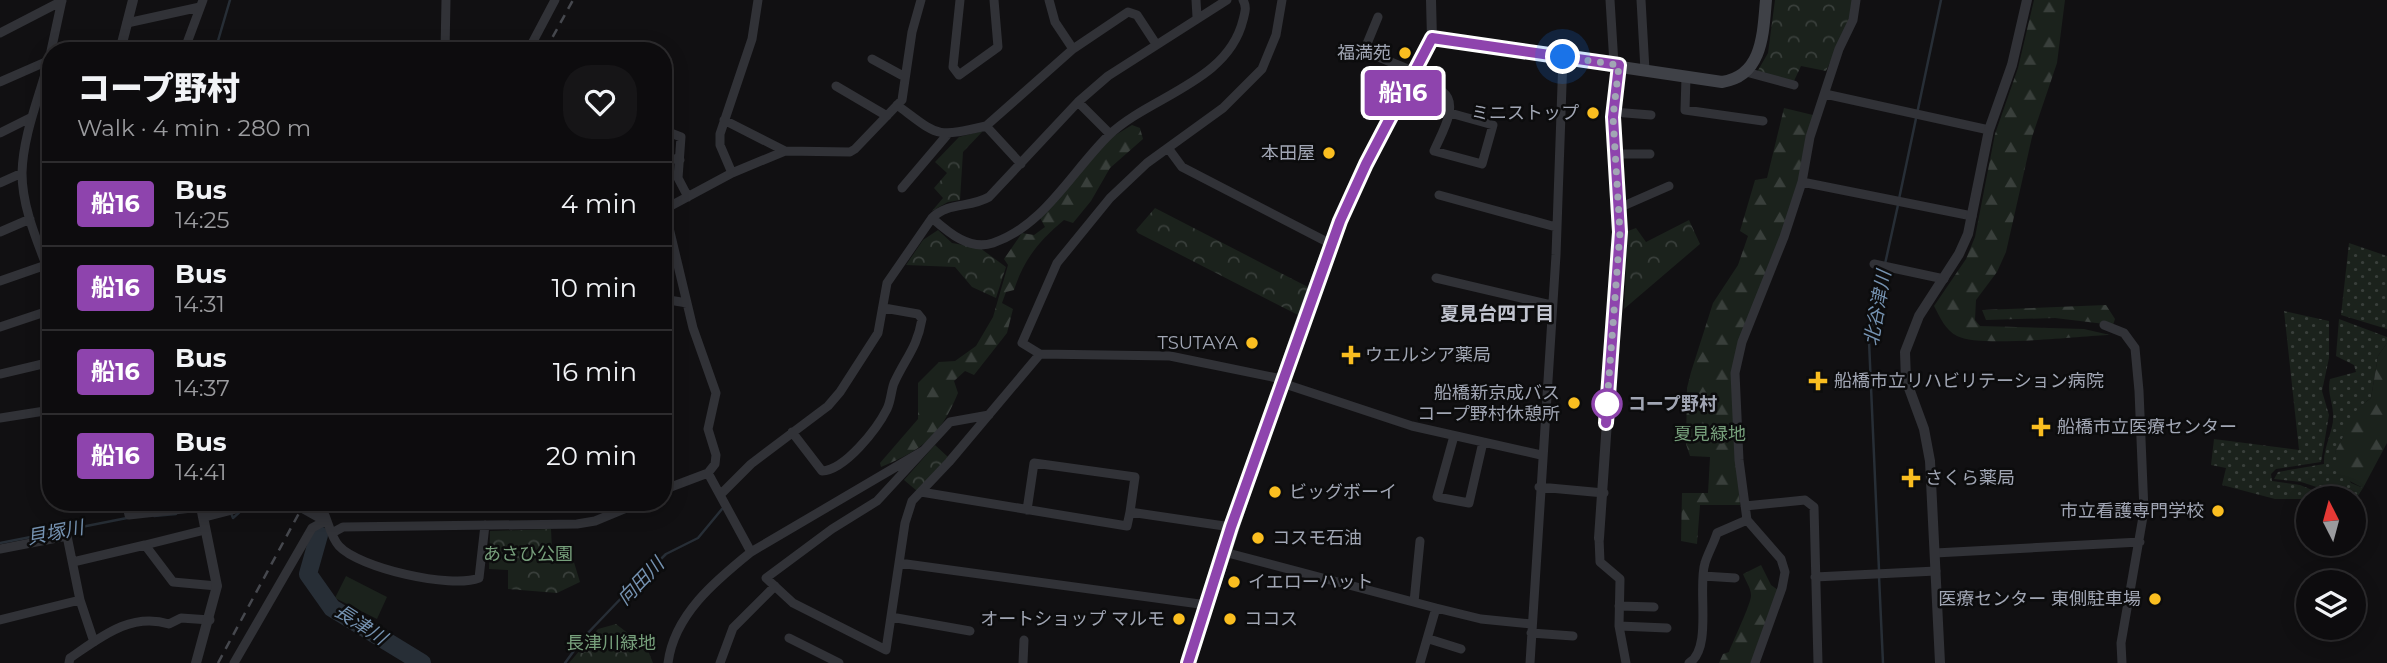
<!DOCTYPE html>
<html lang="en">
<head>
<meta charset="utf-8">
<style>
	:root { --surface:#0d0c0e; --page:#161517; --text:#f1f3f6; --muted:#9a9b9e; --line:#2d2c2e }
	body { margin:0; font-family:Montserrat,"Noto Sans JP",sans-serif; background:var(--page); color:var(--text); height:100vh; display:flex; flex-direction:column; font-size:26px; white-space:nowrap }
	* { box-sizing:border-box; margin:0 }
	p { font-size:23px; color:var(--muted) }
	.icon { flex:none; width:38px; height:38px; fill:none; stroke:currentColor; stroke-width:2; stroke-linecap:round; stroke-linejoin:round }
	.map { position:relative; flex:1; overflow:hidden }
	.side { position:absolute; left:42px; top:42px; width:630px; height:469px; display:flex; flex-direction:column; background:var(--surface); border-radius:28px; box-shadow:0 4px 18px #0003,0 0 0 2px var(--line) }
	.side>* { flex:none }
	.badge { padding:0 14px; border-radius:5px; font-size:24px; line-height:46px }
	.needle { width:46px; rotate:354deg }
	.controls { position:absolute; left:2296px; top:486px; display:grid; gap:14px }
	.controls a { display:grid; place-items:center; width:70px; height:70px; border-radius:50%; background:var(--surface); box-shadow:0 4px 18px #0003,0 0 0 2px var(--line); font-size:35px }
	.you { position:absolute; width:35px; height:35px; margin:-18px; border:5px solid #fff; border-radius:50%; background:#1a73e8; box-shadow:0 0 0 10px #1a73e833 }
	.map>.badge { position:absolute; translate:-50% -50%; box-shadow:0 0 0 4px #fff }
	.round { display:grid; place-items:center; flex:none; width:74px; height:74px; border-radius:28px; background:var(--page) }
	.overview { display:flex; align-items:center; justify-content:space-between; height:119px; padding:0 35px }
	h1 { font-size:33px; font-weight:800; line-height:52px }
	ul { padding:0; list-style:none }
	li { display:flex; align-items:center; gap:21px; height:84px; padding:0 35px; border-top:2px solid var(--line) }
	li div { flex:1 }
	li b { display:block; font-size:26px }
	li em { font-style:normal }
	li .badge { min-width:77px; font-weight:700; text-align:center }
	.map>svg:first-child { display:block }
</style>
</head>
<body>
<div class="map">
<svg width="2387" height="663" viewBox="0 0 2387 663">
	<defs>
		<pattern id="grass-dots" width="8" height="8" patternUnits="userSpaceOnUse" patternTransform="scale(1.75)"><rect width="8" height="8" fill="#1b221c"/><path d="M2 2h.1M6 6h.1" fill="none" stroke="#393f3b" stroke-width="1.8" stroke-linecap="round"/></pattern>
		<pattern id="forest-firs" width="22" height="20" patternUnits="userSpaceOnUse" patternTransform="scale(1.75)"><rect width="22" height="20" fill="#1b221c"/><path d="M5 1l3.5 6h-7zM16 11l3.5 6h-7z" fill="#393f3b"/></pattern>
		<pattern id="park-crowns" width="20" height="18" patternUnits="userSpaceOnUse" patternTransform="scale(1.75)"><rect width="20" height="18" fill="#1b221c"/><path d="M2 6a3 3 0 1 1 6 0M12 15a3 3 0 1 1 6 0" fill="none" stroke="#393f3b"/></pattern>
	</defs>
	<rect width="100%" height="100%" fill="#111012"/>
	<!-- grass -->
	<path fill="url(#grass-dots)" d="M2349 243 2387 256V329L2341 315Z
		M2284 311 2329 321V358L2322 391 2329 415 2321 462 2276 469 2271 474 2272 481 2300 485 2334 499H2275L2222 485 2226 468 2211 465 2214 439 2299 450Z
		M2339 319 2387 337V343L2378 356 2371 398C2346 416 2350 429 2335 452L2351 483 2363 488 2354 502V499L2301 482 2274 479 2278 472 2324 464C2323 446 2335 429 2333 413 2332 399 2327 392 2330 379L2356 372 2354 365 2336 356Z"/>
	<!-- forest -->
	<path fill="url(#forest-firs)" d="M2034 0H2065L2057 63 2032 137 2006 252 1997 272 1976 300 1975 320 1980 326 2084 329 2110 335C2079 336 1980 348 1957 336 1945 330 1940 317 1934 306L1966 259 1975 237 1995 134 2018 68Z
		M1784 108 1813 115 1800 180 1732 372 1740 505H1700L1697 544 1681 541 1682 493H1708L1710 457 1690 456 1686 444 1687 388 1691 372 1713 303 1738 265 1748 236 1740 231 1755 180 1767 178Z
		M1132 125 1140 128 1143 139 1110 168 1091 201 1073 223 1064 220C1039 241 1024 259 1014 290L1006 292 1002 303 1013 309 1007 333 974 375 965 371 954 381 958 393C940 436 924 449 881 467L880 463 918 419V383L939 362 955 361 976 346 993 317 1008 265 1004 259 1022 233 1034 235 1045 227 1039 216 1109 139Z
		M2106 305 2115 319 2113 325 2055 318 1986 320 1982 310Z
		M2387 343V443L2363 488 2342 477 2335 452C2351 427 2343 418 2371 398L2378 356Z
		M1761 565 1771 585 1778 590 1751 663H1719L1723 654 1729 652C1733 641 1752 602 1751 595 1751 588 1745 580 1743 574Z"/>
	<!-- park -->
	<path fill="url(#park-crowns)" d="M1775 0H1853L1850 19 1826 71 1801 66 1794 81 1757 72 1768 53Z
		M983 131 963 152 960 200 948 202 932 211 943 198 934 188 947 173 935 162 959 137Z
		M1155 208 1308 287 1298 315 1138 233 1136 230Z
		M1689 220 1700 244 1624 309 1628 231 1636 228 1646 242Z
		M938 230 952 243 980 248 1006 267 996 298 972 287 955 267 906 265 923 240Z
		M935 445 948 457 917 491 904 480Z
		M551 529 552 550 569 546 580 582 557 593 508 589V570L489 569 490 531Z
		M616 624 647 648 653 663H569L598 629Z"/>
	<!-- pitch -->
	<path fill="#1b221c" d="M346 576 387 597 377 619 335 598Z"/>
	<g fill="none" stroke-linecap="round" stroke-linejoin="round">
		<!-- stream -->
		<path stroke="#272e36" stroke-width="2.5" d="M215 51 230 0
			M1899 199 1941 0
			M1885 264 1898 205
			M285 502 287 503
			M210 508 224 502
			M231 513 233 518 251 502
			M154 516 176 514
			M0 543 127 518
			M1879 570 1869 341 1884 270
			M1879 576 1883 663
			M565 663 584 637 628 591 666 554 698 538 722 509"/>
		<!-- river -->
		<path stroke="#272e36" stroke-width="18" d="M319 535 308 574 332 608 422 663"/>
		<!-- minor -->
		<path stroke="#313237" stroke-width="9" d="M960 0 953 67 959 75 998 47 994 0
			M1049 0 1055 22 1073 49
			M1196 0 1197 17
			M1282 0 1276 35 1262 69 1223 108 1147 163 1110 198 1057 263 1022 343 1040 354 1170 356 1277 378 1288 385 1412 426 1541 455
			M1610 0 1614 64
			M1641 0 1645 70
			M1378 17 1364 51 1415 72
			M127 23 200 7
			M0 33 62 1
			M51 51 62 0
			M184 51 203 0
			M445 51 446 0
			M528 51 555 0
			M51 52C42 91 23 132 22 173 22 209 39 245 51 278
			M872 59 905 77
			M1746 72 1794 85
			M1686 77 1685 110 1763 121
			M1410 81C1419 84 1435 86 1443 92 1460 105 1440 136 1434 151L1482 164 1493 125 1450 113
			M0 82 50 60
			M836 86 887 116
			M1825 94 1989 130
			M1078 102 1110 134
			M897 105C939 136 934 138 986 126L1021 164
			M1613 112 1651 115
			M724 120 785 151
			M986 126 1073 49 1128 12 1137 15 1156 44
			M663 130 681 137 678 178 688 197
			M0 133 32 117
			M1168 148 1182 167 1331 244
			M1614 154H1650
			M663 157 680 160
			M732 173 720 145V134L752 39 758 0
			M1802 182 1972 216
			M0 183 22 173
			M902 188 947 135
			M1439 195 1556 227
			M1621 207 1669 186
			M663 210 732 173 785 151 850 152 855 149 902 100 912 32 921 0
			M932 218C948 232 969 251 993 243 1044 226 1072 171 1109 135 1150 96 1228 82 1243 20 1245 12 1247 7 1243 0
			M0 232 30 219
			M1874 264 1944 279
			M1436 278 1551 305
			M0 281 46 265 51 267
			M663 299 687 303
			M2104 325 2124 333 2135 348 2139 391 2144 511 2121 643 2122 663
			M0 327 51 310
			M0 374 51 362
			M989 415 950 422 877 501 832 529 766 578 793 603 886 650 905 523 912 501 949 462 1040 354
			M0 418 51 410
			M792 432 822 471C845 470 877 429 887 409 891 401 891 391 894 383 906 357 917 348 922 319L918 314 884 308
			M1454 436 1437 497 1469 503 1483 442
			M708 473 751 552
			M1539 487 1604 493
			M663 490 708 473 715 464 716 455 708 429 716 393 693 328 665 211
			M921 492 1127 526 1130 512 1231 527
			M720 495 751 464 828 406 840 392 878 333 887 283 932 218C948 202 970 208 989 197L1078 102 1108 76 1227 0
			M126 502 129 515 201 507
			M291 502 325 521
			M317 502C328 513 328 534 339 546 359 568 451 589 479 578L485 525
			M1745 506 1805 500 1814 507 1818 663
			M1027 510 1034 463 1135 477 1130 512
			M332 533 343 527 577 524 595 521 641 502
			M1599 538 1600 562 1620 579 1619 626 1626 663
			M145 545 205 530
			M0 549 67 536 80 600 94 642
			M1224 552 1436 608 1420 663
			M1935 553 2140 542
			M73 562 145 545 173 582 217 586
			M899 563 1207 605
			M1703 576 1735 578
			M1815 577 1936 571
			M1414 602 1420 541
			M1619 606 1654 607
			M1436 608 1481 619 1532 624
			M891 617 970 631
			M0 620 80 600
			M1619 626 1667 628
			M1531 633 1573 636
			M789 638 839 663
			M1429 639 1461 649
			M69 663 70 658C101 637 131 612 169 624L181 618 210 620
			M234 663 312 528 325 521
			M668 663C674 615 715 581 751 552L923 451
			M720 663 733 628 775 586
			M1023 663 1024 640
			M1530 663 1556 255 1563 57
			M1689 663C1713 649 1697 587 1705 563 1708 553 1714 543 1717 533L1747 520
			M1755 663 1782 588 1785 572 1781 559 1747 520 1739 460 1735 373 1742 342 1784 237 1802 182 1810 137 1839 49 1853 20 1856 0"/>
		<!-- tertiary -->
		<path stroke="#313237" stroke-width="10" d="M1431 0 1432 39
			M120 51 133 0
			M203 517 234 509 242 502
			M1599 538 1620 232 1613 116 1619 65
			M196 663 217 586 200 502
			M1940 663 1930 461 1924 429 1906 380 1905 352 1919 316 1959 254 1968 234 1989 130 2012 65 2027 0"/>
		<!-- secondary -->
		<path stroke="#3f4147" stroke-width="12" d="M1188 663C1240 517 1281 366 1339 222 1365 159 1402 100 1432 39L1722 82C1763 76 1763 33 1766 0"/>
		<!-- rail -->
		<path stroke="#46484e" stroke-width="2.5" stroke-dasharray="9 7" stroke-linecap="butt" d="M545 51 573 0
			M218 663 305 502"/>
	</g>
	<g fill="none" stroke-linecap="round" stroke-linejoin="round">
		<defs>
			<path id="line" d="M1188 663 1231 527 1340 221 1366 164 1432 38 1619 65 1613 117 1620 232 1606 423"/>
		</defs>
		<!-- line casing -->
		<use href="#line" stroke="#fff" stroke-width="16"/>
		<!-- line -->
		<use href="#line" stroke="#8e44ad" stroke-width="10"/>
		<!-- walk -->
		<path stroke="#a1a6b4" stroke-width="7" stroke-dasharray="0 12.6" d="M1563 57 1619 65 1613 117 1620 232 1607 404"/>
	</g>
	<!-- markers -->
	<g fill="#fabe20" stroke="#0c0c0d" stroke-width="2.5">
		<circle cx="1405" cy="53" r="7"/>
		<circle cx="1593" cy="113" r="7"/>
		<circle cx="1329" cy="153" r="7"/>
		<circle cx="1252" cy="343" r="7"/>
		<path d="M1347.5 344.5h7v7h7v7h-7v7h-7v-7h-7v-7h7z"/>
		<path d="M1814.5 370.5h7v7h7v7h-7v7h-7v-7h-7v-7h7z"/>
		<circle cx="1574" cy="403" r="7"/>
		<path d="M2037.5 416.5h7v7h7v7h-7v7h-7v-7h-7v-7h7z"/>
		<path d="M1907.5 467.5h7v7h7v7h-7v7h-7v-7h-7v-7h7z"/>
		<circle cx="1275" cy="492" r="7"/>
		<circle cx="2218" cy="511" r="7"/>
		<circle cx="1258" cy="538" r="7"/>
		<circle cx="1234" cy="582" r="7"/>
		<circle cx="2155" cy="599" r="7"/>
		<circle cx="1179" cy="619" r="7"/>
		<circle cx="1230" cy="619" r="7"/>
	</g>
	<circle fill="#fff" stroke="#8e44ad" stroke-width="3.5" cx="1607" cy="404" r="14"/>
	<g text-anchor="middle" stroke-width="5" stroke-linejoin="round" paint-order="stroke">
		<!-- poi labels -->
		<g font-size="18" fill="#a1a6b4" stroke="#0c0c0d" text-anchor="end">
			<text x="1391" y="59">福満苑</text>
			<text x="1579" y="119">ミニストップ</text>
			<text x="1315" y="159">本田屋</text>
			<text x="1238" y="349">TSUTAYA</text>
			<text x="1365" y="361" text-anchor="start">ウエルシア薬局</text>
			<text x="1834" y="387" text-anchor="start">船橋市立リハビリテーション病院</text>
			<text x="1560" y="399">船橋新京成バス<tspan x="1560" dy="21">コープ野村休憩所</tspan></text>
			<text x="2057" y="433" text-anchor="start">船橋市立医療センター</text>
			<text x="1925" y="484" text-anchor="start">さくら薬局</text>
			<text x="1289" y="498" text-anchor="start">ビッグボーイ</text>
			<text x="2204" y="517">市立看護専門学校</text>
			<text x="1272" y="544" text-anchor="start">コスモ石油</text>
			<text x="1248" y="588" text-anchor="start">イエローハット</text>
			<text x="2141" y="605">医療センター 東側駐車場</text>
			<text x="1165" y="625">オートショップ マルモ</text>
			<text x="1244" y="625" text-anchor="start">ココス</text>
		</g>
		<!-- stop labels -->
		<g font-size="18" font-weight="bold" fill="#a1a6b4" stroke="#0c0c0d" text-anchor="start">
			<text x="1628" y="410">コープ野村</text>
		</g>
		<!-- park labels -->
		<g font-size="18" fill="#77a07c" stroke="#0c0c0d">
			<text x="1710" y="440">夏見緑地</text>
			<text x="528" y="560">あさひ公園</text>
			<text x="611" y="649">長津川緑地</text>
		</g>
		<!-- water labels -->
		<g font-size="19" font-style="italic" fill="#7592b1" stroke="#0c0c0d">
			<text transform="translate(1877 308) rotate(-80)" y="7">北谷津川</text>
			<text transform="translate(55 532) rotate(-11)" y="7">貝塚川</text>
			<text transform="translate(640 581) rotate(-46)" y="7">向田川</text>
			<text transform="translate(361 624) rotate(33)" y="7">長津川</text>
		</g>
		<!-- neighbourhood labels -->
		<g font-size="19" font-weight="bold" fill="#c2c5d0" stroke="#0c0c0d">
			<text x="1497" y="320">夏見台四丁目</text>
		</g>
	</g>
</svg>
<div class="controls">
<a><svg class="needle" viewBox="-14 -14 28 28"><path d="M0-13l5 13h-10z" fill="#e53935"/><path d="M0 13l5-13h-10z" fill="#9a9b9e"/></svg></a>
<a><svg class="icon" aria-label="layers" viewBox="0 0 24 24"><path d="M12 4l9 5-9 5-9-5zM3 14l9 5 9-5"/></svg></a>
</div>
<div class="you" style="left:1563px;top:57px"></div>
<b class="badge" style="left:1403px;top:93px;background:#8e44ad;color:#fff">船16</b>
<section class="side">
<div class="overview"><div><h1>コープ野村</h1><p>Walk · 4 min · 280 m</p></div><a class="round"><svg class="icon" aria-label="heart" viewBox="0 0 24 24"><path d="M12 20l-8-8c-3-5 5-10 8-4 3-6 11-1 8 4z"/></svg></a></div>
<ul>
<li><span class="badge" style="background:#8e44ad;color:#fff">船16</span><div><b>Bus</b><p>14:25</p></div><em>4 min</em></li>
<li><span class="badge" style="background:#8e44ad;color:#fff">船16</span><div><b>Bus</b><p>14:31</p></div><em>10 min</em></li>
<li><span class="badge" style="background:#8e44ad;color:#fff">船16</span><div><b>Bus</b><p>14:37</p></div><em>16 min</em></li>
<li><span class="badge" style="background:#8e44ad;color:#fff">船16</span><div><b>Bus</b><p>14:41</p></div><em>20 min</em></li>
</ul>
</section>
</div>
</body>
</html>
